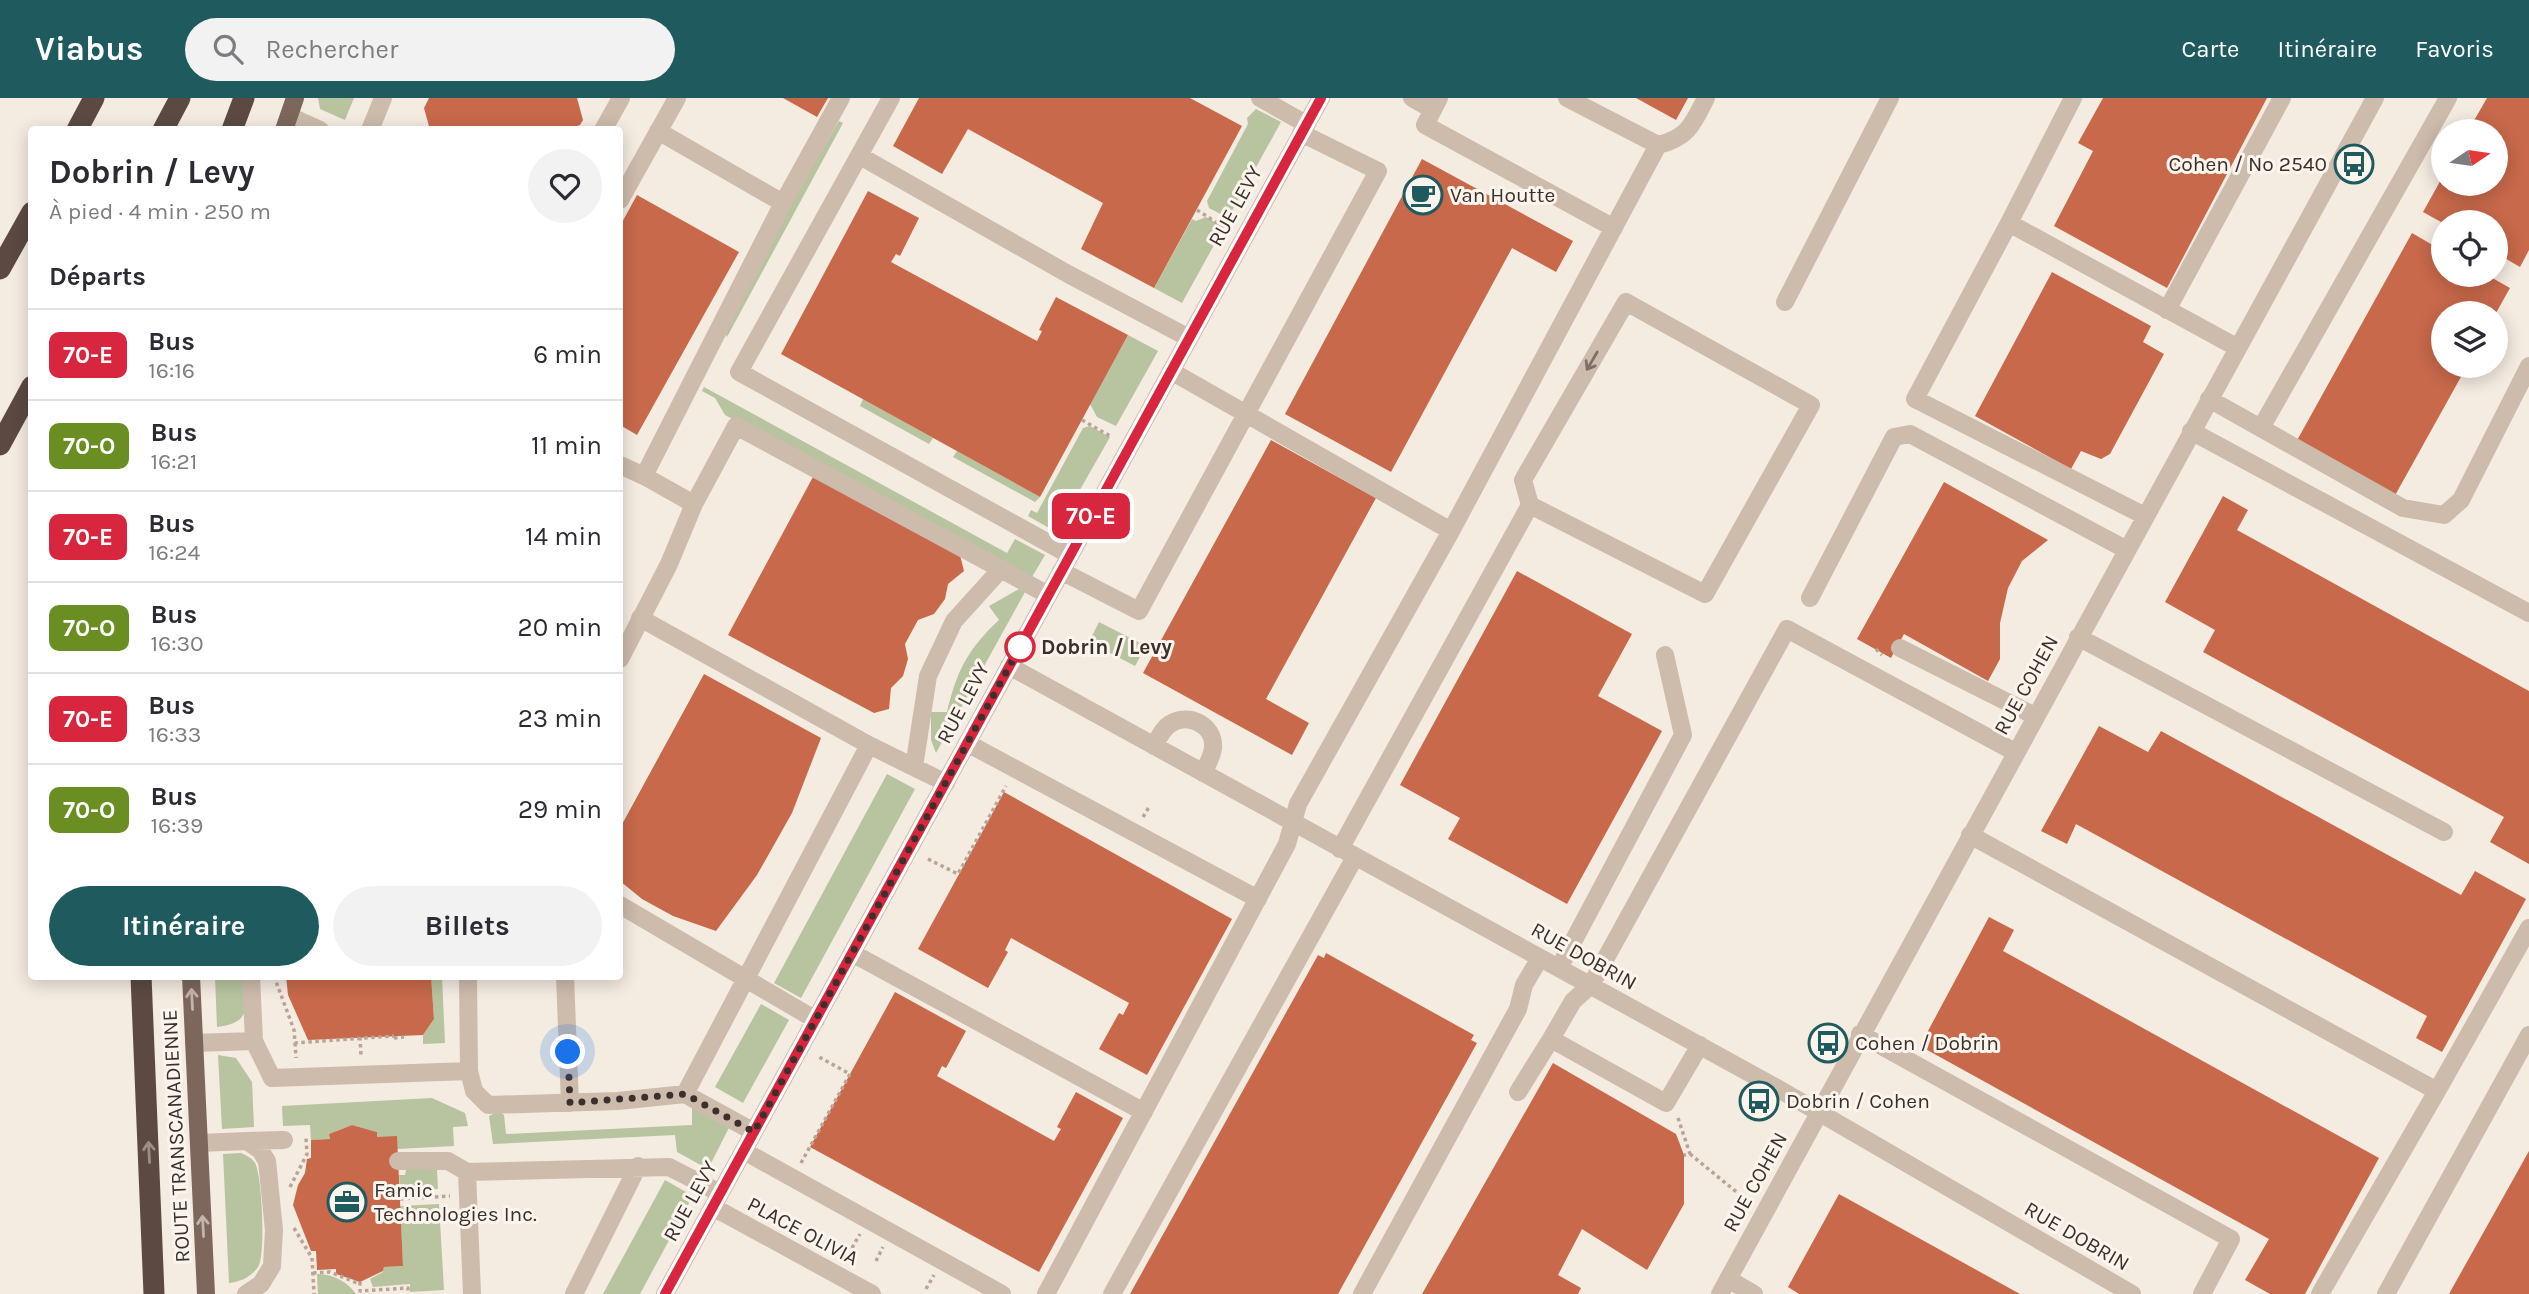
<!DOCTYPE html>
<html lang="fr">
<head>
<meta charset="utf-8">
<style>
	:root { --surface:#fff; --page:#f2f2f3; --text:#2b2b33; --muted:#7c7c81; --line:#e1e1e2; --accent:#1f5a5e }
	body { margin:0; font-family:Karla,sans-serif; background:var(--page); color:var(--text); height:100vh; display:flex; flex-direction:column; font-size:26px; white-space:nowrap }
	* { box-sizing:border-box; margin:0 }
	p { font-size:23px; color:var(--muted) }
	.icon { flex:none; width:38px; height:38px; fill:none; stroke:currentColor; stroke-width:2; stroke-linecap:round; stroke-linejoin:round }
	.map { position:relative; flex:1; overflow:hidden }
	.details { position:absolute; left:28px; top:28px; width:595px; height:854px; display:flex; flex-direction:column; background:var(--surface); border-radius:7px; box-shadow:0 4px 18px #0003 }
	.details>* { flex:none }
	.badge { padding:0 14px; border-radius:10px; font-size:24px; line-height:46px }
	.needle { width:46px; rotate:77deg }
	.fabs { position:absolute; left:2431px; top:21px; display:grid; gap:14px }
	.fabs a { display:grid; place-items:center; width:77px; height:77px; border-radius:50%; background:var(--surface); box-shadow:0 4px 18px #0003; font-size:35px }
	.you { position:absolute; width:35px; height:35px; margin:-18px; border:5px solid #fff; border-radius:50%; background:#1a73e8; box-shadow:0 0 0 10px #1a73e833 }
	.map>.badge { position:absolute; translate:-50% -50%; box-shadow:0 0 0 4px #fff }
	h2 { padding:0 21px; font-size:26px; line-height:63px }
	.round { display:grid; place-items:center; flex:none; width:74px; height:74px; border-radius:37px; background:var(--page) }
	.head { display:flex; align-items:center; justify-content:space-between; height:119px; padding:0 21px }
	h1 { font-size:33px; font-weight:700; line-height:52px }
	.cta { display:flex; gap:14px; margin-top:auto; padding:14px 21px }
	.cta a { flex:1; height:80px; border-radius:42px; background:var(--accent); color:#fff; font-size:28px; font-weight:700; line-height:80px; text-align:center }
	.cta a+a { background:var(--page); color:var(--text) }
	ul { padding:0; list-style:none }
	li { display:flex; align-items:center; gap:21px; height:91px; padding:0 21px; border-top:2px solid var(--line) }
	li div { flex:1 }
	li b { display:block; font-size:26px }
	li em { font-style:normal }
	li .badge { min-width:77px; font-weight:700; text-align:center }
	header { display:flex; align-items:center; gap:42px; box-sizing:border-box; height:98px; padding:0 35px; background:var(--accent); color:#fff }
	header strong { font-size:33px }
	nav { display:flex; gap:38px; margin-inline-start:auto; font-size:24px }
	.search { width:490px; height:63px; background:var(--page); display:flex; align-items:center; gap:18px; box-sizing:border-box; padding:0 24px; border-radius:38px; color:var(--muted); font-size:26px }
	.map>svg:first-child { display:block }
</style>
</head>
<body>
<header>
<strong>Viabus</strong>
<div class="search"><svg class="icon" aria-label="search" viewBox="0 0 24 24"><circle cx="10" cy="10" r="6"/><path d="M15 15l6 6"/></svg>Rechercher</div>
<nav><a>Carte</a><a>Itinéraire</a><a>Favoris</a></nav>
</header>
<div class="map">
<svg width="2529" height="1196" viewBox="0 0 2529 1196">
	<rect width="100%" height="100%" fill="#f4ebe1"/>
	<!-- green -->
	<path fill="#b8c4a0" d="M318 0H354L345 22 320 11Z
		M1256 11 1281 24 1228 120 1209 110 1207 103 1248 26 1247 20Z
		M839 23 843 25 727 239 725 234 757 163Z
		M1206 119 1224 129 1182 205 1154 190 1192 121 1196 123Z
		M1128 237 1158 253 1116 328 1097 319 1090 306Z
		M704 289 1007 455 1015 441 1045 457 1032 479 725 317 715 300 702 293Z
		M863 301 933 340 929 346 860 308Z
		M1090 328 1110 339 1056 434 1028 418 1031 412 1037 415 1083 330Z
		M957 353 1040 399 1035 404 953 359Z
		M1019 491 1025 494 936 655 931 642V614H947C957 572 968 551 999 522L989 508Z
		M1099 524 1146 548 1135 568 1089 544Z
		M887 676 915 691 801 900 774 885Z
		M215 879H245C247 908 252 925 217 929Z
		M431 879H442L445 945 423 946V937L434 921Z
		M761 906 789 922 743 1005 715 989Z
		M218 957 236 960 252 984 254 1029 222 1031Z
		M432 1000 465 1015 468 1028 453 1029 454 1048 397 1051 377 1039V1034L352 1027 329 1036 330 1041 311 1042 310 1027 283 1028 282 1008Z
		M692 1010H704L731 1026 708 1071 677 1054 675 1037 493 1046 489 1018 499 1013 504 1017 506 1036 692 1027Z
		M241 1055C247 1058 251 1059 255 1065 262 1077 266 1157 258 1169 251 1179 240 1184 229 1185L223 1056Z
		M437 1071 438 1091 400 1093 399 1077H405L406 1072Z
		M665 1082 693 1098 640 1196H603Z
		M439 1106 444 1192 410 1194V1186L373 1189 370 1181 383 1174 384 1169 403 1168 400 1108Z
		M317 1176C335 1176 348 1185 356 1196H318Z"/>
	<!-- building -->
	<path fill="#c8694b" d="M429 0H577L583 22 580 27 563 32H430L424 10Z
		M783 0H828L817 19Z
		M919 0H1190L1242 28 1154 190 1081 151 1103 105 968 31 942 76 893 48Z
		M1636 0H1688L1676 22Z
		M2103 0H2267L2167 190 2054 128 2093 53 2078 45Z
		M2487 0H2529V152L2520 169 2496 155V124H2441L2423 114 2443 78V86H2496V33H2468Z
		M1422 61 1573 143 1556 174 1512 150 1391 374 1285 316Z
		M868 93 919 120 900 158 896 156 891 164 1037 243 1042 233 1039 232 1056 199 1128 237 1040 399 781 256Z
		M637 97 739 154 637 337 620 327V128Z
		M2412 135 2443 153V177H2487L2510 190 2496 215H2443V268H2467L2393 401 2295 346Z
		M2052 174 2151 228 2143 244 2164 256 2110 356 2101 361 2081 353 2071 371 1975 318Z
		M1271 342 1376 400 1266 601 1309 625 1292 657 1143 575Z
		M814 377 960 457 964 473 948 486 945 501 934 516 918 522 905 546 908 561 903 578 891 590 889 611 874 615 728 537Z
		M1944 384 2048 442 2022 463 2008 490 2000 525V561L1988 583 1904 536 1891 560 1857 541Z
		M2223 398 2248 412 2237 432 2529 593V766L2490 744 2504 719 2203 554 2215 532 2165 504Z
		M1517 473 1632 536 1598 598 1662 633 1567 806 1448 741 1460 720 1400 687Z
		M704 576 821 640 792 715 757 777 716 833 673 818 642 801 620 783V730Z
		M2099 628 2148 654 2161 633 2461 797 2475 773 2526 801 2442 954 2416 940 2427 918 2076 726 2067 746 2041 733Z
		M1004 694 1232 821 1147 977 1099 951 1119 915 1123 917 1129 905 1011 840 1005 852 1008 854 988 890 918 851Z
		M1989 819 2014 832 2003 853 2379 1060 2305 1196H2270L2245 1182 2269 1141 1920 948Z
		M1326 855 1474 937 1471 942 1477 945 1338 1196H1130L1318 857 1324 860Z
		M286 878H431L434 921 423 937 308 942 288 897Z
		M895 894 966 933 946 970 942 968 937 978 1054 1043 1061 1031 1057 1029 1076 994 1123 1020 1039 1174 810 1049Z
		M1553 965 1676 1036 1684 1057V1106L1647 1172 1582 1131 1558 1177 1581 1190 1578 1196H1422Z
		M352 1027 377 1034V1039L397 1038 403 1168 384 1169 383 1173 360 1184 336 1176V1171L317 1172 316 1153H311L293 1107 298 1087 305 1075 307 1061 311 1060V1042L330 1041 329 1036Z
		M2529 1053V1196H2449Z
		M1839 1096 2020 1196H1799L1788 1189Z"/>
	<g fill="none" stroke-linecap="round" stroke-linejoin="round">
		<!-- path -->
		<path stroke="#b9a596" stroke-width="3.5" stroke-dasharray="3.5 3.5" stroke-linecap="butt" d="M1197 112 1225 130
			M1082 322 1110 338
			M1876 551 1882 557
			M1143 719 1149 709
			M928 761 958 776 1006 688
			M274 878 294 932 295 945 394 938
			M360 939 361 958
			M394 940 404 939
			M295 945 296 960
			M1678 1020 1690 1056 1684 1057
			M1690 1056 1750 1105
			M801 1065 850 976 819 959
			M290 1089 307 1056 306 1040 304 1041
			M400 1101 450 1098
			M294 1130 312 1160 314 1196
			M852 1150 860 1136
			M876 1163 883 1149
			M313 1175 330 1174 360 1186
			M360 1184V1193L408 1190V1196
			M926 1191 934 1177"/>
		<!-- minor -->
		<path stroke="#cdbbac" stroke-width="18" d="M891 0 739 274 1070 457
			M1260 0 1306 26
			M1412 0 1433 12
			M1439 0 1425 27 1614 130
			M289 18 320 32
			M370 32 383 0
			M603 32 621 0
			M658 33 783 105 841 0
			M1658 47C1688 40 1693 26 1706 0
			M860 58 1068 176 1189 240
			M620 102 677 0
			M2009 125 2073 0
			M1785 204 1890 0
			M2167 212 2282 0
			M1171 273 1451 433
			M2209 301 2403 410 2444 417 2461 402 2529 268
			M2261 330 2448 0
			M2191 333 2529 515
			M620 367 644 378 783 105
			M644 378 694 406
			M2145 418 1915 301 2009 125 2238 250
			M1061 473 1139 513 1378 73 1301 35
			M1810 500 1894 339 1910 336 2127 452
			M2078 539 2444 734
			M1900 550 2035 618
			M620 561 669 466 694 406 736 328 1001 471
			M1009 568 1777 990 2132 1196
			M967 645 1258 801
			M869 647 946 685
			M1154 648C1159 640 1162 631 1170 626 1188 614 1215 627 1213 650 1212 659 1207 667 1203 675
			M914 669 928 578 954 523 1001 471 1048 497
			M1970 737 2437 993 2529 830
			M1340 751 1530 407 1523 382 1626 204 1811 307 1705 496 1530 407
			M620 807 816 922
			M852 855 1144 1014
			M1559 870 1683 637 1665 557
			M251 878 254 943 272 980 469 973
			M468 878 469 973 474 993 488 1007 618 1003 685 996 869 647 640 520
			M565 878 570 1005
			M1860 936 2231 1141 2202 1196
			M194 945 254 943
			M1700 947 1666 1005 1551 941 1573 903 1591 887 1787 531 2015 654
			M1518 994 1551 941
			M685 996 754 1034
			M247 1043 284 1042
			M199 1045 247 1043 260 1052 267 1063 274 1132 272 1168 261 1186 246 1196
			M744 1053 1002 1196
			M398 1063H448L467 1074
			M713 1109 872 1196
			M1728 1181 1754 1196
			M472 1196 467 1074 669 1069 720 1095
			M574 1196 638 1068
			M665 1196 1321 0
			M1046 1196 1287 746 1298 706 1451 433 1658 47 1567 0
			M1112 1196 1355 759
			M1362 1196 1518 911 1524 887 1540 860
			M1720 1196 2375 0
			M2320 1196 2437 993
			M2386 1196 2529 937"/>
		<!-- major -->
		<path stroke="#7d675c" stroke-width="18" d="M284 32 295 0
			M191 878 206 1196"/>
		<!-- highway -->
		<path stroke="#5c4a42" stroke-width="21" d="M77 32 94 0
			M163 32 180 0
			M232 32 244 0
			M0 171 32 114
			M0 347 32 288
			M141 878 154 1196"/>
	</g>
	<!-- one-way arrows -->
	<defs><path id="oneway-shaft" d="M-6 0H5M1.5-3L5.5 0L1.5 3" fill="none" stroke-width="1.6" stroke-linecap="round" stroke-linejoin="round" transform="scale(1.75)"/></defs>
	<use stroke="#7d6f65" href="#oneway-shaft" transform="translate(1592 263) rotate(120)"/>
	<g stroke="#c2b5ac">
		<use href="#oneway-shaft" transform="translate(192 901) rotate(-93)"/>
		<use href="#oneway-shaft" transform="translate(203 1128) rotate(-93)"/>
	</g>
	<use stroke="#9c8e87" href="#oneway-shaft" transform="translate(149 1054) rotate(-93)"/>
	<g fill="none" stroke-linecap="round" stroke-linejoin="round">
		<defs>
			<path id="line" d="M665 1196 1321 0"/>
		</defs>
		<!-- line casing -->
		<use href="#line" stroke="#fff" stroke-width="16"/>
		<!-- line -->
		<use href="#line" stroke="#d7263d" stroke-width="10"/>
		<!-- walk -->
		<path stroke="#3b302b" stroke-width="7" stroke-dasharray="0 12.6" d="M568 954 570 1005 685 996 754 1034 1020 549"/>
	</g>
	<!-- icons -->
	<defs>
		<symbol id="bus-ring" viewBox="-11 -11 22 22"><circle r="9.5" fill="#fbf5ee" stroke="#1f5a5e" stroke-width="1.5"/><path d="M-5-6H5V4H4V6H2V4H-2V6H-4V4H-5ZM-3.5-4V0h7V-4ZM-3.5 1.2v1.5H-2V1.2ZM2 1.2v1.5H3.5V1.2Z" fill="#1f5a5e"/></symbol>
		<symbol id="cafe-ring" viewBox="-11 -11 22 22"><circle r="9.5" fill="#fbf5ee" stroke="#1f5a5e" stroke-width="1.5"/><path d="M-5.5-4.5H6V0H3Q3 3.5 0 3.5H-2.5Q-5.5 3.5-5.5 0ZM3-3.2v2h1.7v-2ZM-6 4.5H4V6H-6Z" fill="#1f5a5e"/></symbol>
		<symbol id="office-ring" viewBox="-11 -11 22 22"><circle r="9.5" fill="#fbf5ee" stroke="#1f5a5e" stroke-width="1.5"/><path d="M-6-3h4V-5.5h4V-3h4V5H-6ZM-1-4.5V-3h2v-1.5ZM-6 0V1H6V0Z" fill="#1f5a5e"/></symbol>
	</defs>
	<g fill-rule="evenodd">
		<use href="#bus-ring" x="2332" y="44" width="44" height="44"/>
		<use href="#cafe-ring" x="1401" y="75" width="44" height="44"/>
		<use href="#bus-ring" x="1806" y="923" width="44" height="44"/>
		<use href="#bus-ring" x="1737" y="981" width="44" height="44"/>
		<use href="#office-ring" x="325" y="1082" width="44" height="44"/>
	</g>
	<!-- markers -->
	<circle fill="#fff" stroke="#d7263d" stroke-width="3.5" cx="1020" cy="549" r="14"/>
	<g text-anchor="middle" stroke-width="6" stroke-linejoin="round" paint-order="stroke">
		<!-- poi labels -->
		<g font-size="21" fill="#3b302b" stroke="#fbf5ee" text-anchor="start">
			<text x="2327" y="73" text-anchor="end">Cohen / No 2540</text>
			<text x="1450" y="104">Van Houtte</text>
			<text x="1855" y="952">Cohen / Dobrin</text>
			<text x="1786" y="1010">Dobrin / Cohen</text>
			<text x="374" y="1099">Famic<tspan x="374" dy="24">Technologies Inc.</tspan></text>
		</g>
		<!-- street labels -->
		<g font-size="21" fill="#3b302b" stroke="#fbf5ee">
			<text transform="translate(1235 108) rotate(-61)" y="7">RUE LEVY</text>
			<text transform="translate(2026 587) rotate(-61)" y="7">RUE COHEN</text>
			<text transform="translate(963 605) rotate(-62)" y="7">RUE LEVY</text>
			<text transform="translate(1584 858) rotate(29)" y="7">RUE DOBRIN</text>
			<text transform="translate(176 1038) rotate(-93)" y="7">ROUTE TRANSCANADIENNE</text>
			<text transform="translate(1755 1084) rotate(-61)" y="7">RUE COHEN</text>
			<text transform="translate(690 1103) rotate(-61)" y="7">RUE LEVY</text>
			<text transform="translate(803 1133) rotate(28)" y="7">PLACE OLIVIA</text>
			<text transform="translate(2077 1138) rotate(30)" y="7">RUE DOBRIN</text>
		</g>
		<!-- stop labels -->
		<g font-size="21" font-weight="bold" fill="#3b302b" stroke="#fbf5ee" text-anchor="start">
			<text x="1041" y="556">Dobrin / Levy</text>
		</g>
	</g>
</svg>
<div class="fabs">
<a><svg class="needle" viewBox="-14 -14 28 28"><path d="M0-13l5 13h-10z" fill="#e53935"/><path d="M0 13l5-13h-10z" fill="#7c7c81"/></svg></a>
<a><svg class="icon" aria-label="locate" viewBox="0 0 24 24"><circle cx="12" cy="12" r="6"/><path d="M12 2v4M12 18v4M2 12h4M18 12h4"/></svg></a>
<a><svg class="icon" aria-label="layers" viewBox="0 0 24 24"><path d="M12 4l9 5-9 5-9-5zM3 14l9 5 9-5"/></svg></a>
</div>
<div class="you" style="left:568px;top:954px"></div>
<b class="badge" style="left:1091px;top:418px;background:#d7263d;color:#fff">70-E</b>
<section class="details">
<div class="head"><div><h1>Dobrin / Levy</h1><p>À pied · 4 min · 250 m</p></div><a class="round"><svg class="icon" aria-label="heart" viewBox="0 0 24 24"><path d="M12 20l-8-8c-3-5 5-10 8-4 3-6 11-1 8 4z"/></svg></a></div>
<h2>Départs</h2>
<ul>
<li><span class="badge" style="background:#d7263d;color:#fff">70-E</span><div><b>Bus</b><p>16:16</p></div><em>6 min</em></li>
<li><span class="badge" style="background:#6b8e23;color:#fff">70-O</span><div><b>Bus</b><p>16:21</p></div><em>11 min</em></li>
<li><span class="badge" style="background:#d7263d;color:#fff">70-E</span><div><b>Bus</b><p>16:24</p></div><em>14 min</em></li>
<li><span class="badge" style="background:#6b8e23;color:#fff">70-O</span><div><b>Bus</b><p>16:30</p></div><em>20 min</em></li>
<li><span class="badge" style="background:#d7263d;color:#fff">70-E</span><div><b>Bus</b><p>16:33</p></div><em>23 min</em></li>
<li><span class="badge" style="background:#6b8e23;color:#fff">70-O</span><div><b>Bus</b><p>16:39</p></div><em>29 min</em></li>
</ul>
<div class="cta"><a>Itinéraire</a><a>Billets</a></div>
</section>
</div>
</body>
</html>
